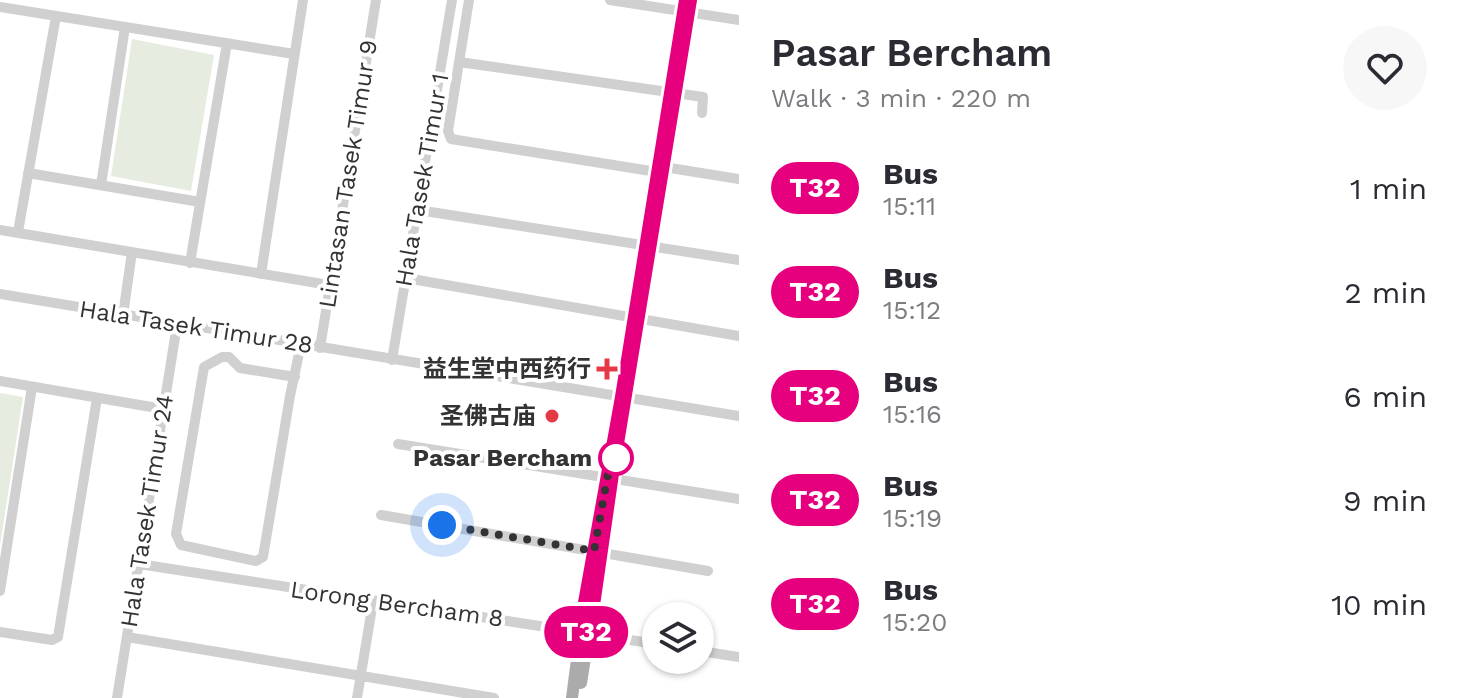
<!DOCTYPE html>
<html lang="en">
<head>
<meta charset="utf-8">
<style>
	:root { --surface:#fff; --page:#f7f7f7; --text:#2b2b33; --muted:#7c7c81 }
	body { margin:0; font-family:"Work Sans","Noto Sans SC",sans-serif; background:var(--page); color:var(--text); height:100vh; display:flex; flex-direction:column; font-size:30px; white-space:nowrap }
	* { box-sizing:border-box; margin:0 }
	p { font-size:26px; color:var(--muted) }
	.icon { flex:none; width:44px; height:44px; fill:none; stroke:currentColor; stroke-width:2; stroke-linecap:round; stroke-linejoin:round }
	.map { position:relative; flex:1; overflow:hidden }
	.sheet { display:flex; flex-direction:column; background:var(--surface); width:720px }
	.sheet>* { flex:none }
	.badge { padding:0 16px; border-radius:26px; font-size:28px; line-height:52px }
	.controls { position:absolute; left:642px; top:602px; display:grid; gap:16px }
	.controls a { display:grid; place-items:center; width:72px; height:72px; border-radius:50%; background:var(--surface); box-shadow:0 2px 6px #0004; font-size:40px }
	.you { position:absolute; width:40px; height:40px; margin:-20px; border:6px solid #fff; border-radius:50%; background:#1a73e8; box-shadow:0 0 0 12px #1a73e833 }
	.map>.badge { position:absolute; translate:-50% -50%; box-shadow:0 0 0 4px #fff }
	.round { display:grid; place-items:center; flex:none; width:84px; height:84px; border-radius:42px; background:var(--page) }
	.head { display:flex; align-items:center; justify-content:space-between; height:136px; padding:0 32px }
	h1 { font-size:38px; font-weight:600; line-height:60px }
	ul { padding:0; list-style:none }
	li { display:flex; align-items:center; gap:24px; height:104px; padding:0 32px }
	li div { flex:1 }
	li b { display:block; font-size:30px }
	li em { font-style:normal }
	li .badge { min-width:88px; font-weight:700; text-align:center }
	main { display:flex; flex:1; min-height:0 }
	.map>svg:first-child { display:block }
</style>
</head>
<body>
<main>
<div class="map">
<svg width="739" height="698" viewBox="0 0 739 698">
	<rect width="100%" height="100%" fill="#fff"/>
	<!-- green -->
	<path fill="#e6ecdf" d="M132 39 214 55 191 191 111 176Z
		M0 393 23 397 0 546Z"/>
	<g fill="none" stroke-linecap="round" stroke-linejoin="round">
		<!-- minor -->
		<path stroke="#d0d0d0" stroke-width="10" d="M469 0 448 131 451 139 657 172 664 167 739 179
			M610 0 739 20
			M0 7 294 54
			M459 62 703 97 702 113
			M28 173 200 202
			M101 185 125 27
			M418 210 739 260
			M0 230 329 285
			M18 232 56 16
			M190 263 227 43
			M261 274 303 0
			M406 278 739 336
			M0 294 739 416
			M123 315 132 252
			M320 348 376 0
			M392 360 452 0
			M295 377 240 368 229 357H222L204 367 176 534 181 545 256 561 263 557 290 396 301 344
			M0 381 163 409
			M398 444 739 499
			M381 515 708 571
			M139 564 656 644
			M0 591 32 387
			M0 632 52 640 58 637 97 398
			M127 637 494 698
			M700 651 739 657
			M117 698 177 325
			M357 698 373 602"/>
		<!-- major -->
		<path stroke="#ababab" stroke-width="12" d="M581 683 604 539
			M572 698 587 582 620 400 685 0"/>
	</g>
	<g fill="none" stroke-linecap="round" stroke-linejoin="round">
		<defs>
			<path id="line" d="M685 0 621 397 583 608 580 631 590 633 613 474 691 0"/>
		</defs>
		<!-- line casing -->
		<use href="#line" stroke="#fff" stroke-width="18"/>
		<!-- line -->
		<use href="#line" stroke="#e6007e" stroke-width="12"/>
		<!-- walk -->
		<path stroke="#333" stroke-width="8" stroke-dasharray="0 14.4" d="M442 525 594 551 612 452 616 458"/>
	</g>
	<!-- markers -->
	<g fill="#e63946" stroke="#fff" stroke-width="3">
		<path d="M603 357h8v8h8v8h-8v8h-8v-8h-8v-8h8z"/>
		<circle cx="552" cy="416" r="8"/>
	</g>
	<circle fill="#fff" stroke="#e6007e" stroke-width="4" cx="616" cy="458" r="16"/>
	<g text-anchor="middle" stroke-width="8" stroke-linejoin="round" paint-order="stroke">
		<!-- street labels -->
		<g font-size="24" fill="#333" stroke="#fff">
			<text transform="translate(348 174) rotate(-81)" y="8">Lintasan Tasek Timur 9</text>
			<text transform="translate(422 180) rotate(-80)" y="8">Hala Tasek Timur 1</text>
			<text transform="translate(196 327) rotate(9)" y="8">Hala Tasek Timur 28</text>
			<text transform="translate(147 511) rotate(-81)" y="8">Hala Tasek Timur 24</text>
			<text transform="translate(397 604) rotate(8)" y="8">Lorong Bercham 8</text>
		</g>
		<!-- poi labels -->
		<g font-size="24" font-weight="bold" fill="#333" stroke="#fff" text-anchor="end">
			<text x="591" y="377">益生堂中西药行</text>
			<text x="536" y="424">圣佛古庙</text>
		</g>
		<!-- stop labels -->
		<g font-size="24" font-weight="bold" fill="#333" stroke="#fff" text-anchor="end">
			<text x="592" y="466">Pasar Bercham</text>
		</g>
	</g>
</svg>
<div class="controls">
<a><svg class="icon" aria-label="layers" viewBox="0 0 24 24"><path d="M12 4l9 5-9 5-9-5zM3 14l9 5 9-5"/></svg></a>
</div>
<div class="you" style="left:442px;top:525px"></div>
<b class="badge" style="left:586px;top:632px;background:#e6007e;color:#fff">T32</b>
</div>
<section class="sheet">
<div class="head"><div><h1>Pasar Bercham</h1><p>Walk · 3 min · 220 m</p></div><a class="round"><svg class="icon" aria-label="heart" viewBox="0 0 24 24"><path d="M12 20l-8-8c-3-5 5-10 8-4 3-6 11-1 8 4z"/></svg></a></div>
<ul>
<li><span class="badge" style="background:#e6007e;color:#fff">T32</span><div><b>Bus</b><p>15:11</p></div><em>1 min</em></li>
<li><span class="badge" style="background:#e6007e;color:#fff">T32</span><div><b>Bus</b><p>15:12</p></div><em>2 min</em></li>
<li><span class="badge" style="background:#e6007e;color:#fff">T32</span><div><b>Bus</b><p>15:16</p></div><em>6 min</em></li>
<li><span class="badge" style="background:#e6007e;color:#fff">T32</span><div><b>Bus</b><p>15:19</p></div><em>9 min</em></li>
<li><span class="badge" style="background:#e6007e;color:#fff">T32</span><div><b>Bus</b><p>15:20</p></div><em>10 min</em></li>
</ul>
</section>
</main>
</body>
</html>
